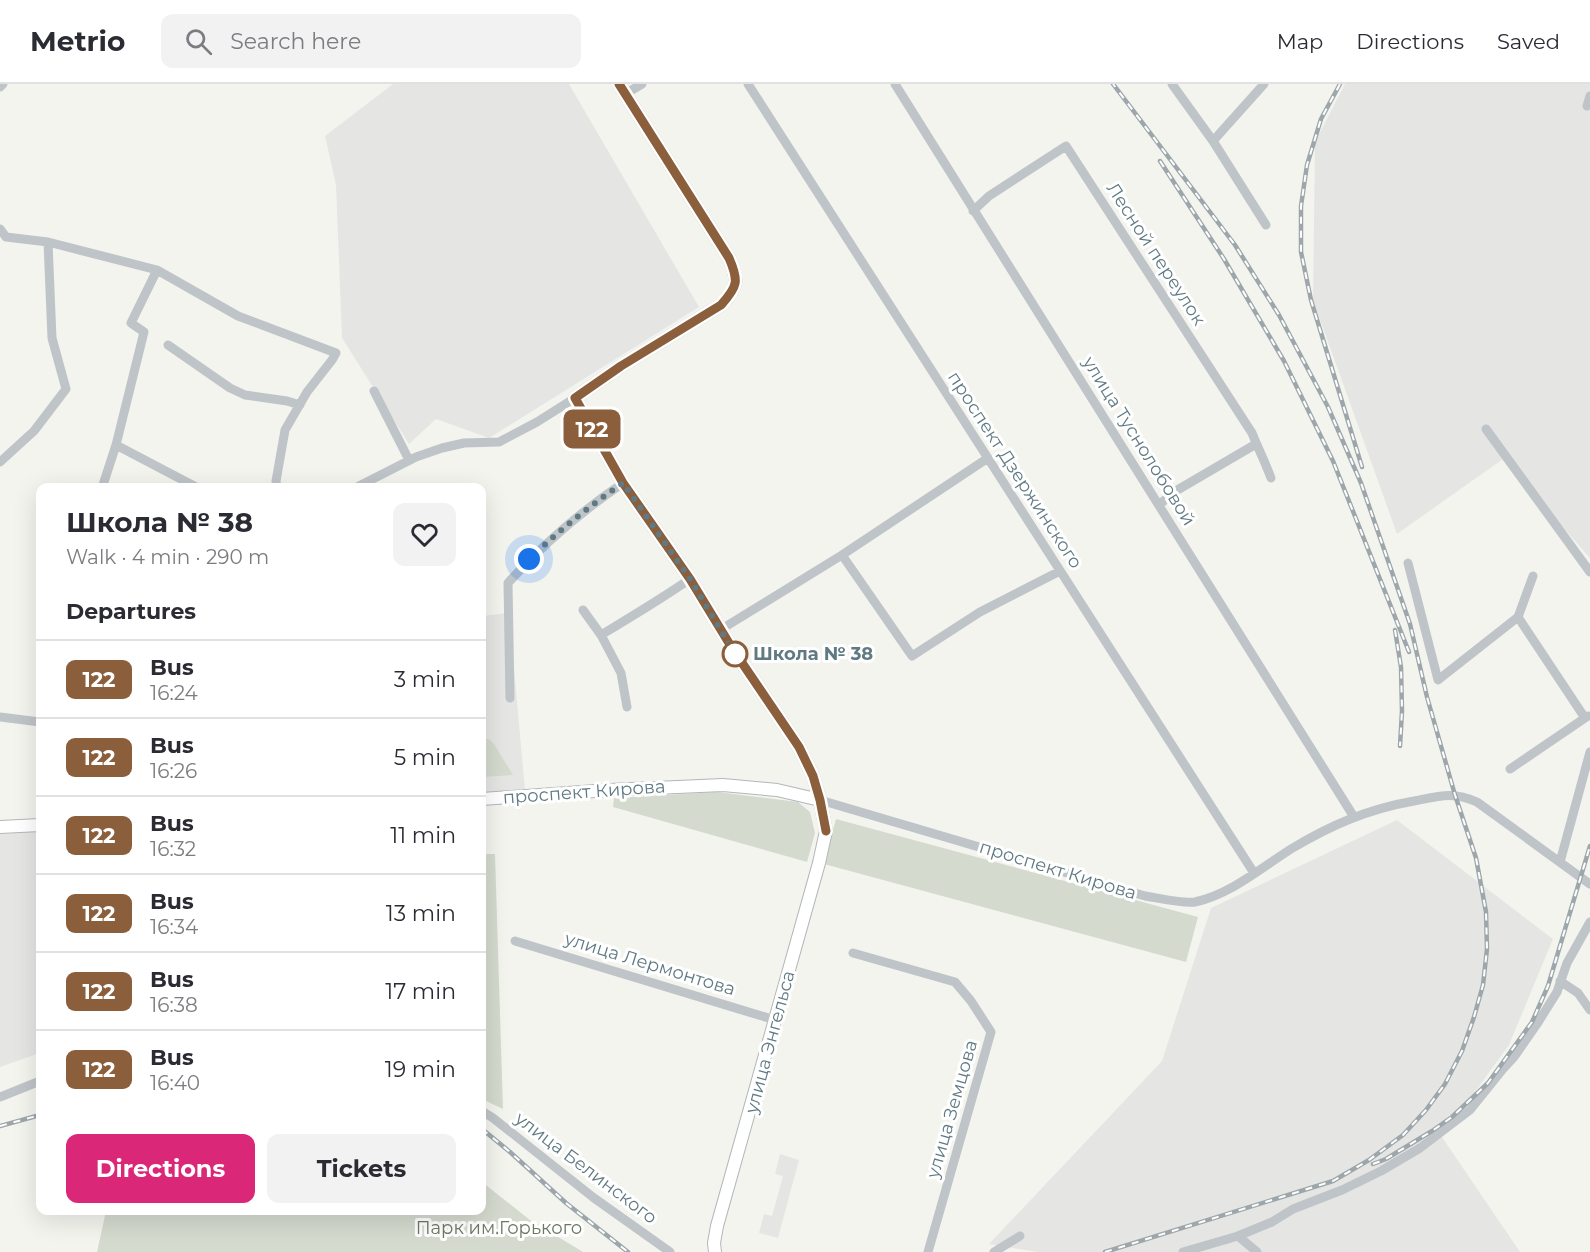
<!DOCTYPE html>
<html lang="en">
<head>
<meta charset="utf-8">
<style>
	:root { --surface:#fff; --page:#f2f2f3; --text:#2b2b33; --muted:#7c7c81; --line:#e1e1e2; --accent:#db2777 }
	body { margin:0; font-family:Montserrat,sans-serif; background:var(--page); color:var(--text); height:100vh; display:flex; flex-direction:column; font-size:22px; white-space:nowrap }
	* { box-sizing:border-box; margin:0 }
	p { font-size:20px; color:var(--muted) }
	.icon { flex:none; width:33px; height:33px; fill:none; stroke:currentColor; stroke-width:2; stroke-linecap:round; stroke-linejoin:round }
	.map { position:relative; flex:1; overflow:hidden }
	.sheet { position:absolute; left:36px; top:399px; width:450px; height:732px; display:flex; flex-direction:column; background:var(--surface); border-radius:12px; box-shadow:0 6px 24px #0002 }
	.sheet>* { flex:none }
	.badge { padding:0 12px; border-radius:9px; font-size:21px; line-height:39px }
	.you { position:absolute; width:30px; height:30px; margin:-15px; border:4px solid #fff; border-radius:50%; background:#1a73e8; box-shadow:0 0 0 9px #1a73e833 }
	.map>.badge { position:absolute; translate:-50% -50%; box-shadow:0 0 0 3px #fff }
	h2 { padding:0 30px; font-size:22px; line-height:54px }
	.round { display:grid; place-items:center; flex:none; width:63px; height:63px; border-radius:12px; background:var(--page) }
	.head { display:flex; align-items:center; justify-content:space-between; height:102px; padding:0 30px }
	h1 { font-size:28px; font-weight:700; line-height:45px }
	.cta { display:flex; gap:12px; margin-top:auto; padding:12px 30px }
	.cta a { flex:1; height:69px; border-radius:12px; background:var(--accent); color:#fff; font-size:24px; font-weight:700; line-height:69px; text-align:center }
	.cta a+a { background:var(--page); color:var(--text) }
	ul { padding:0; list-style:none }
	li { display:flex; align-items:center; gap:18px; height:78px; padding:0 30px; border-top:2px solid var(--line) }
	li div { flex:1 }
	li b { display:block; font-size:22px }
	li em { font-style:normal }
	li .badge { min-width:66px; font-weight:700; text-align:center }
	header { display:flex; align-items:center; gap:36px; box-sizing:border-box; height:84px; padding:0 30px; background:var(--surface); border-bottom:2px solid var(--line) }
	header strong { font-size:28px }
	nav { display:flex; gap:33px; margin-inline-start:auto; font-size:21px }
	.search { width:420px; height:54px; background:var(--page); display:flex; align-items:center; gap:15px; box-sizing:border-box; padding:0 21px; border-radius:12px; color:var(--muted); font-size:22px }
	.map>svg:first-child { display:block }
</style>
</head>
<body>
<header>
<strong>Metrio</strong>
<div class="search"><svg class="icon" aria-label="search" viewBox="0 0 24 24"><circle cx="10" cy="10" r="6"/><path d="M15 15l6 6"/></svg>Search here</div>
<nav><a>Map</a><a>Directions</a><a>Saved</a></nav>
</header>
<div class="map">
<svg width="1590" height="1168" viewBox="0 0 1590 1168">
	<rect width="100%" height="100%" fill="#f4f4ef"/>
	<!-- built -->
	<path fill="#e5e5e3" d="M393 0H569L699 223 489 354 436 335 409 360 342 254 336 101 325 52Z
		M1345 0H1590V474L1503 375 1397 450 1313 216 1315 58Z
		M509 529 525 706 482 709V532Z
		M1397 736 1553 855 1509 961 1442 1053 1520 1168H1038L989 1160 1162 977 1211 824Z
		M40 747V969L0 983V750Z
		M780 1070 799 1076 778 1154 759 1149 764 1130 772 1132 783 1092 775 1090Z"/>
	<!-- green -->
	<path fill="#d4dace" d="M482 655H489L494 660 513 691 482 693Z
		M717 708 798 718 810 728 815 749 807 778 613 723 614 714Z
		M836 735 1198 833 1186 878 824 780Z
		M482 770H495L503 1025 482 1015Z
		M482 1098 530 1136 583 1168H97L106 1127 482 1126Z"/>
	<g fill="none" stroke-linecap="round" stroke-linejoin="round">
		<defs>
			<path id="major" d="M619 0 729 174C739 197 738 203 721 221L621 282 575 314 623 399 690 495 732 564 799 663 813 692 820 716 826 747 819 779 717 1142 714 1159 715 1168
				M482 715 609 706 723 701 777 706 820 716
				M0 743 40 741"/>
		</defs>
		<!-- major casing -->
		<use href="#major" stroke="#b1b8ba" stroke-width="14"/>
		<!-- minor -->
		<path stroke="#bec4c7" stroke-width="9" d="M748 0 1254 789
			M895 0 1354 733
			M1172 0 1213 57 1266 141
			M0 3 3 0
			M625 10 642 0
			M1587 22 1590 12
			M1213 57 1264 0
			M973 127 989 112 1066 62 1252 349C1258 364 1265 378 1271 394
			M0 145 6 153 48 158 157 186 238 232 336 269 332 276 307 308 285 346 276 397 277 404
			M168 261 230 304 245 311 287 317 300 321
			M374 307 409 376
			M1486 345 1590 488
			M116 361 198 404
			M0 378 34 347 66 305 52 254 48 158
			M102 404 116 361 144 248 131 239 157 186
			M355 404 416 373 442 364 464 359 499 358 537 338 575 314
			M1159 421 1174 408 1256 360
			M842 471 912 572 980 528 1060 487
			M1408 479 1438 596 1518 533
			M1533 492 1518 533 1585 634
			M583 526 601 551 621 589 627 623
			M720 546 842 471 988 374
			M601 551C631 533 661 515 690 495
			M510 614 508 499C543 460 579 429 623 399
			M0 633 40 638
			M1510 685 1588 632
			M820 716 1145 812C1158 814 1184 820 1195 818 1231 810 1261 784 1291 765 1331 741 1368 725 1414 717 1439 712 1453 707 1477 718L1590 800
			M1560 778 1590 668
			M515 857 775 936
			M853 869 955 898 971 917 991 948 928 1168
			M1560 897 1578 909 1590 926
			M0 1013 40 997
			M482 1027 493 1034 594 1114 670 1168
			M1238 1152 1272 1138 1293 1125 1342 1106 1381 1087 1420 1064 1470 1026 1503 985 1514 973 1537 940 1557 908 1567 879 1590 838
			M994 1168 1020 1152
			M1183 1168 1238 1152 1257 1168"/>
		<!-- major -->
		<use href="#major" stroke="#fff" stroke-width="12"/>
		<defs>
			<path id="rail" d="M1340 0 1321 35 1307 81 1301 122V168L1311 216 1362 383
				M1160 77 1224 175 1284 277 1333 377 1409 568
				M1395 546 1401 583 1402 627 1400 662
				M0 1042 40 1031
				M482 1045 510 1068 566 1119 628 1168
				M1373 1080 1386 1075 1432 1047 1452 1033 1488 999 1532 938 1548 902 1590 762
				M1105 1168 1333 1097 1369 1076 1403 1051 1426 1026 1445 1000 1462 967 1474 933 1483 901 1487 865 1486 828 1476 774 1455 711 1427 613 1410 540 1361 399 1328 323 1279 231 1235 161 1113 0"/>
		</defs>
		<!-- rail casing -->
		<use href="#rail" stroke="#9da7ab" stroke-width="4.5"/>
		<!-- rail -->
		<use href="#rail" stroke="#fff" stroke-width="2" stroke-dasharray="7" stroke-linecap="butt"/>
	</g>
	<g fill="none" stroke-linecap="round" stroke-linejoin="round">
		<defs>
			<path id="line" d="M619 0 729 174C739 197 738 202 721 221L621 282 575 314 623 399 690 495 732 564 799 663 813 692 820 716 826 747"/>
		</defs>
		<!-- line casing -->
		<use href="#line" stroke="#fff" stroke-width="14"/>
		<!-- line -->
		<use href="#line" stroke="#8b5e3c" stroke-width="9"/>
		<!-- walk -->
		<path stroke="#607a83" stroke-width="6" stroke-dasharray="0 10.8" d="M529 475C559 447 589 422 623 399L690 495 735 570"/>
	</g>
	<!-- markers -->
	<circle fill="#fff" stroke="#8b5e3c" stroke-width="3" cx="735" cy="570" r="12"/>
	<g text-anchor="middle" stroke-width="6" stroke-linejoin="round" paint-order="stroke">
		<!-- street labels -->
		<g font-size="18" fill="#607a83" stroke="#fff">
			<text transform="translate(1156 170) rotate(57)" y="6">Лесной переулок</text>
			<text transform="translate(1139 357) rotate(58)" y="6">улица Туснолобовой</text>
			<text transform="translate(1015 386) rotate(57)" y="6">проспект Дзержинского</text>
			<text transform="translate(584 708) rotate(-4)" y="6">проспект Кирова</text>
			<text transform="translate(1058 786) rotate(17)" y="6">проспект Кирова</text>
			<text transform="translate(650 880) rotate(17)" y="6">улица Лермонтова</text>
			<text transform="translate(770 958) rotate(-75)" y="6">улица Энгельса</text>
			<text transform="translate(952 1025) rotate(-74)" y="6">улица Земцова</text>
			<text transform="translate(586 1084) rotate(37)" y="6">улица Белинского</text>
		</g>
		<!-- stop labels -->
		<g font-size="18" font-weight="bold" fill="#607a83" stroke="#fff" text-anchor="start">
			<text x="753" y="576">Школа № 38</text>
		</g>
		<!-- park labels -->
		<g font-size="18" fill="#6a7a60" stroke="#fff">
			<text x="499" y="1150">Парк им.Горького</text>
		</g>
	</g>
</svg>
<div class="you" style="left:529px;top:475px"></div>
<b class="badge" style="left:592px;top:345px;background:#8b5e3c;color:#fff">122</b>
<section class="sheet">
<div class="head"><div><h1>Школа № 38</h1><p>Walk · 4 min · 290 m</p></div><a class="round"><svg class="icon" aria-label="heart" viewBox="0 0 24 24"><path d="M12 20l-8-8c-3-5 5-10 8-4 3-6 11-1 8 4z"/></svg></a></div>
<h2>Departures</h2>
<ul>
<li><span class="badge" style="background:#8b5e3c;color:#fff">122</span><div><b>Bus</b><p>16:24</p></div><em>3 min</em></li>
<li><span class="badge" style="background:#8b5e3c;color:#fff">122</span><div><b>Bus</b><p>16:26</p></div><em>5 min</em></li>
<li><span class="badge" style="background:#8b5e3c;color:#fff">122</span><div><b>Bus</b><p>16:32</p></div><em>11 min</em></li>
<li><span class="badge" style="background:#8b5e3c;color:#fff">122</span><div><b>Bus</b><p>16:34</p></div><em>13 min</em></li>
<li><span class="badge" style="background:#8b5e3c;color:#fff">122</span><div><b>Bus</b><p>16:38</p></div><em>17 min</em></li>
<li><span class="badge" style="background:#8b5e3c;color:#fff">122</span><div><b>Bus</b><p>16:40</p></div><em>19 min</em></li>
</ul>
<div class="cta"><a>Directions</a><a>Tickets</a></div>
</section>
</div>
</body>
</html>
